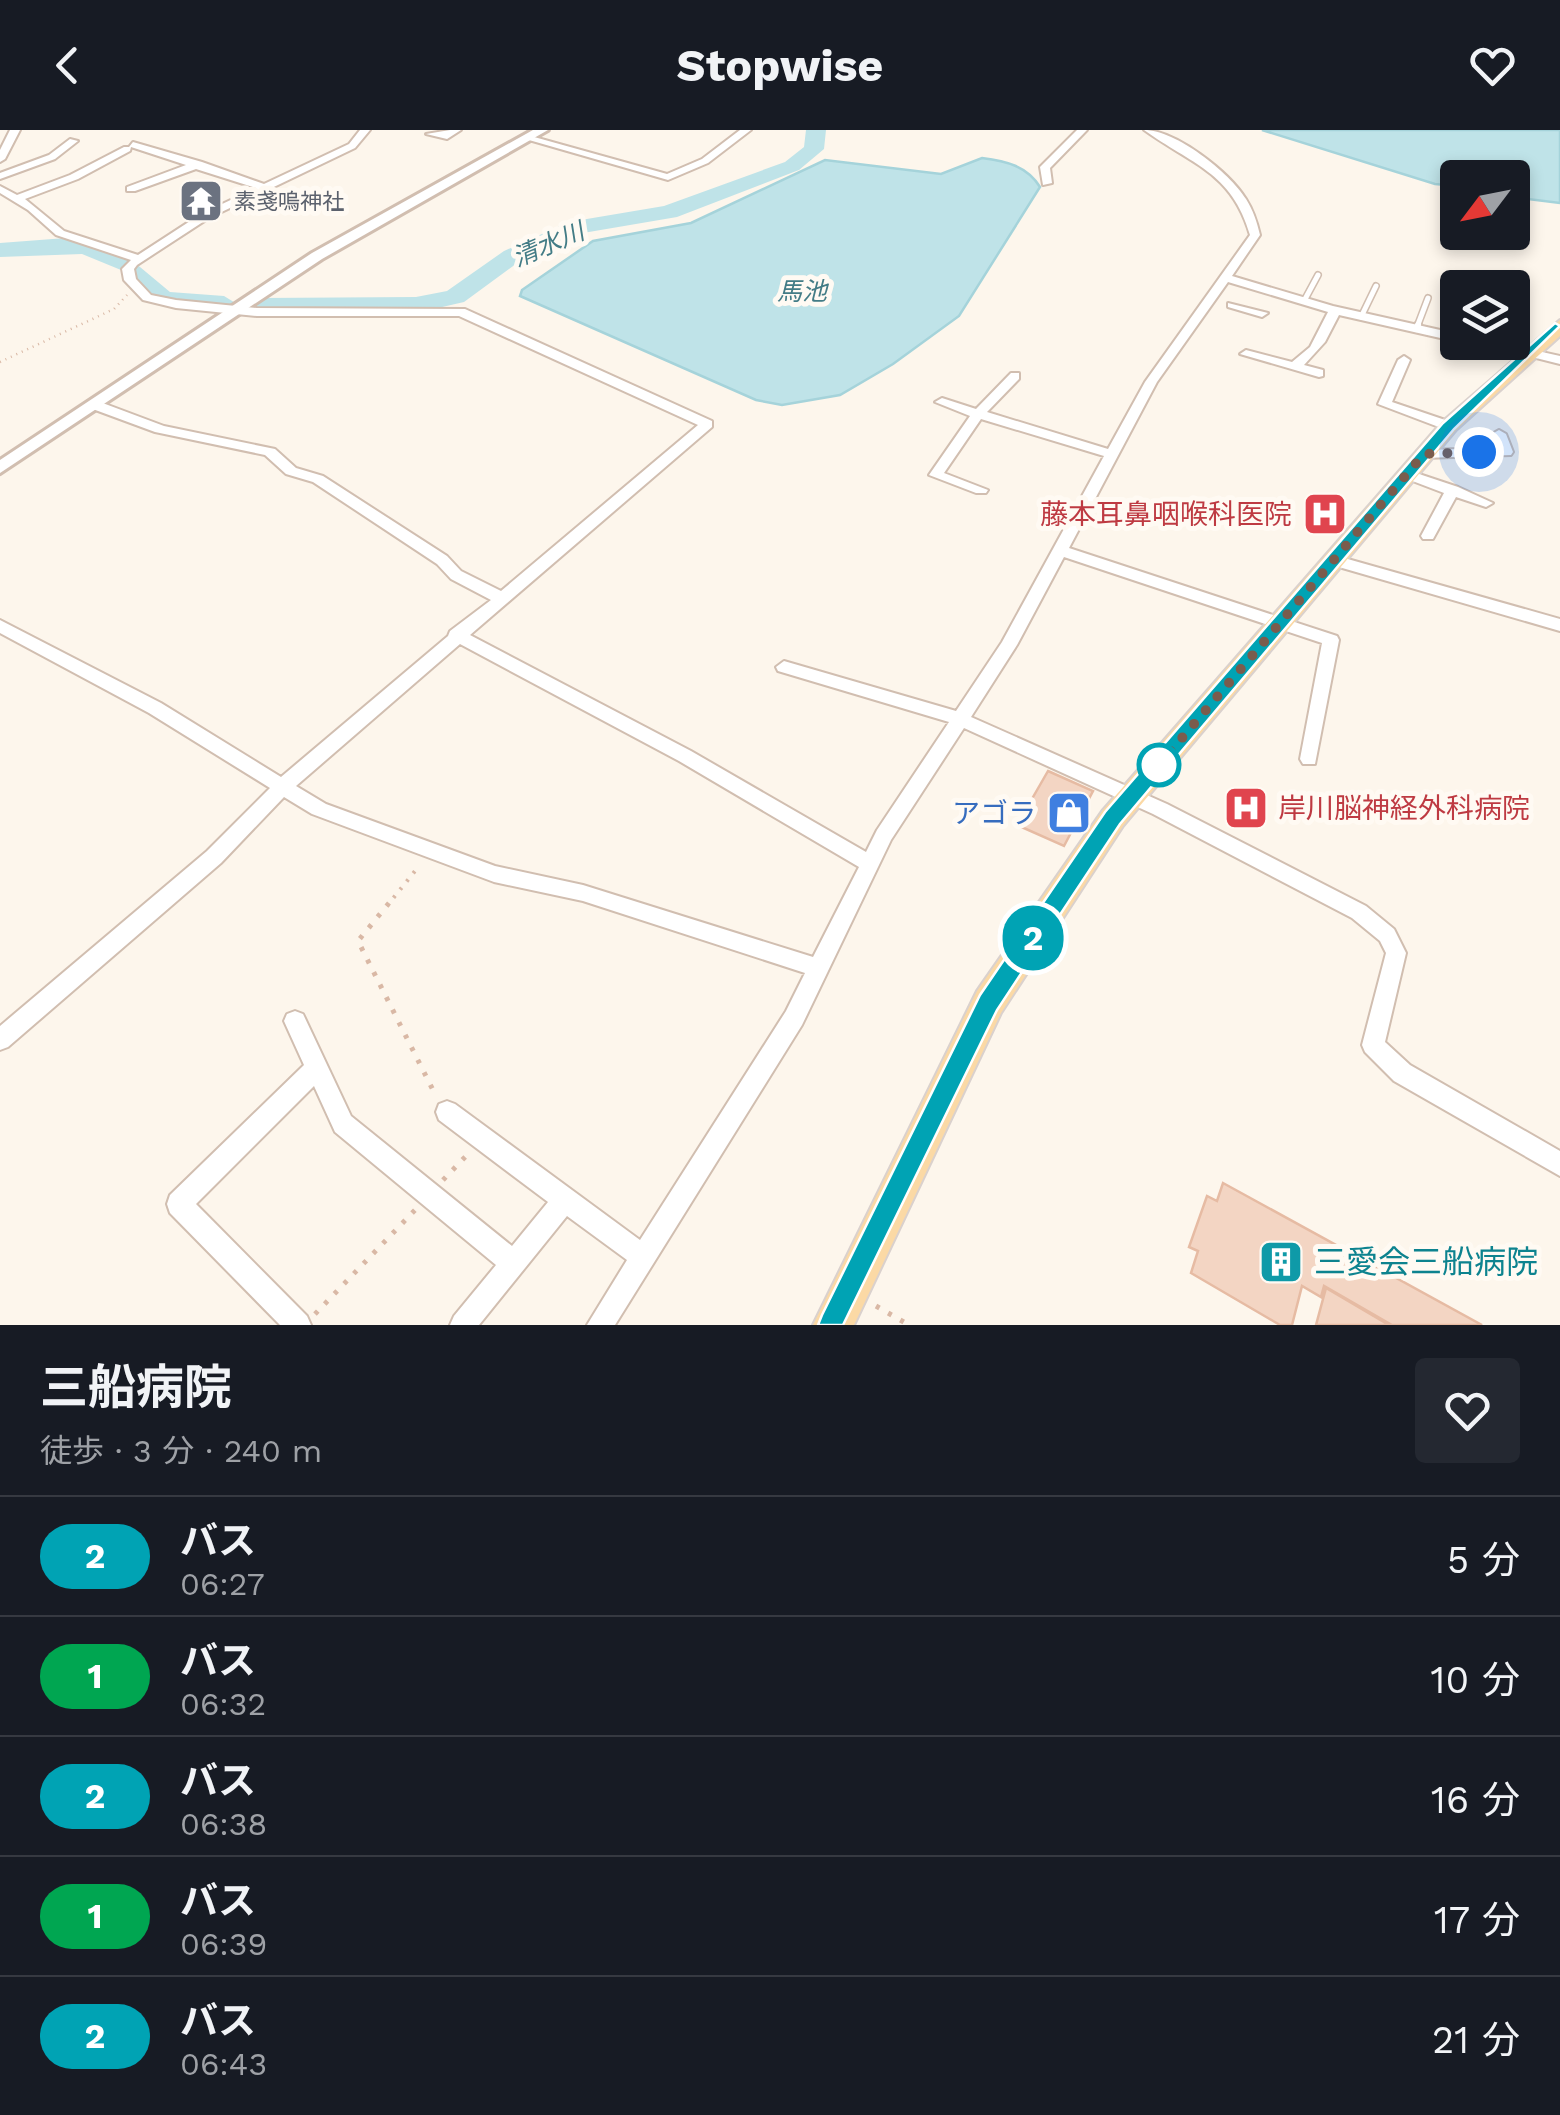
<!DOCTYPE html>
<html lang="ja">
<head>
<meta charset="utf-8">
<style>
	:root { --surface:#171b24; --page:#242831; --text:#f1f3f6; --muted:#9ea1a6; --line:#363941 }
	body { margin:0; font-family:"Work Sans","Noto Sans JP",sans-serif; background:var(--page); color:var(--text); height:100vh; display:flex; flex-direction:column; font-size:38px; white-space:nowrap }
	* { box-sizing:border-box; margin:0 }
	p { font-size:32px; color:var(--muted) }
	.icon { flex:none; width:55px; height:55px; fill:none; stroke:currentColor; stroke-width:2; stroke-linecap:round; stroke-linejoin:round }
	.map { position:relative; height:1195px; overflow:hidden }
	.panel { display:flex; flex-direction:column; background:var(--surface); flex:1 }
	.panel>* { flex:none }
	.badge { padding:0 20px; border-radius:32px; font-size:35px; line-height:65px }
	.needle { width:65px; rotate:238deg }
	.buttons { position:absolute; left:1440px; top:30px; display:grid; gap:20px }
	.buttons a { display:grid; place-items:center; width:90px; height:90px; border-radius:10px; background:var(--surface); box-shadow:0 5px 15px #0003; font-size:50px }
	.you { position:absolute; width:50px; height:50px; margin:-25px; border:8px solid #fff; border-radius:50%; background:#1a73e8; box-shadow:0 0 0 15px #1a73e833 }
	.map>.badge { position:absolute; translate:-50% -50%; box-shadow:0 0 0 5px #fff }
	.round { display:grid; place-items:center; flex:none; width:105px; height:105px; border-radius:10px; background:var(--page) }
	.head { display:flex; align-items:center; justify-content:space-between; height:170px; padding:0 40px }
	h1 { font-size:48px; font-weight:700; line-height:75px }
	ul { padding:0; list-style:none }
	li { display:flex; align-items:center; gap:30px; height:120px; padding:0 40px; border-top:2px solid var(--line) }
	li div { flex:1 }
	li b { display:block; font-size:38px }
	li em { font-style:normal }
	li .badge { min-width:110px; font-weight:700; text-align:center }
	header { display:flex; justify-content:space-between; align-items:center; height:130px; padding:0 40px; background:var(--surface); font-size:45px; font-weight:700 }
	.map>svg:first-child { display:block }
</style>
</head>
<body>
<header><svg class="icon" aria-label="back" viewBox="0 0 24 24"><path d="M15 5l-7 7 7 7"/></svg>Stopwise<svg class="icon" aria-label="heart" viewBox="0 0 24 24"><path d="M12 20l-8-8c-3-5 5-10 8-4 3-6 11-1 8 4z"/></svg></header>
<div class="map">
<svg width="1560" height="1195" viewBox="0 0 1560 1195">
	<rect width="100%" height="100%" fill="#fdf6ec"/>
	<!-- water -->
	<path fill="#bfe3e8" stroke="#a5d3da" stroke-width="2.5" d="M1262 0H1560V73L1513 67 1512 48H1458L1457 56 1435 54Z
		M982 28C1006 31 1027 36 1040 57L959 186 893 234 840 265 782 275 756 270 520 166 522 160 593 111 691 93 825 30 941 44Z"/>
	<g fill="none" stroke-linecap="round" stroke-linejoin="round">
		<!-- river -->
		<path fill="#bfe3e8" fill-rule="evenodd" d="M806 0H826L824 19 799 40 677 87 583 103 520 131 464 172 416 183 260 184 247 176 260 168 416 167 447 161 504 121 569 92 664 76 785 32 804 17Z
			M66 108 122 122 170 162 224 166 237 174 224 182 152 173 121 140 82 124 0 127V113Z"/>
	</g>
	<!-- building -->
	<path fill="#f3d5c3" stroke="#e6bba3" stroke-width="2.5" d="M1048 641 1093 661 1064 716 1017 695Z
		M1223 1053 1482 1195H1392L1324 1156 1321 1167 1302 1156 1292 1195H1280L1191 1143 1198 1121 1189 1117 1207 1066 1217 1071Z
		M1326 1158 1389 1195H1316Z"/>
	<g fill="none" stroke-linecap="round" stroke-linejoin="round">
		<defs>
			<path id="service-far1" d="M1304 171 1318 145
				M1361 187 1376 156
				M1417 197 1428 168"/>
			<path id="service" d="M1416 199 1418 195"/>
			<path id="minor" d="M10 0H20L5 29 0 32V20Z
				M360 0H370L355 18 209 88 137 135 134 139 136 149 151 165 176 170 257 178 465 179 712 291V297L470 505 691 621 866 722 877 700 949 592 778 541 776 537 784 531 956 581 1002 512 1104 326 981 289 944 343 988 360 986 363H976L929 345 970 286 935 272 942 268 976 279 1011 243H1019V249L987 282 1108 319 1145 252 1250 105C1232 42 1191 34 1144 0 1176 0 1229 42 1246 69 1253 80 1257 92 1260 105L1232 146 1333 176 1458 204V212L1339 185 1325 212 1304 235 1323 240V246L1319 247 1240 224 1246 220 1292 232 1310 217 1328 182 1228 152 1157 252 1069 418 1337 506 1339 510 1315 634H1303L1300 629 1322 513 1064 427 1017 515 971 587 1167 674 1366 776 1394 799 1406 823 1385 912 1410 935 1560 1021V1046L1394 951 1365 922 1362 915 1386 823 1380 811 1352 788 1153 684 964 598 891 710 802 895 615 1195H587L627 1130 567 1086 479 1195H450L454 1186 496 1135 335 1002 314 956 196 1074 307 1186 311 1195H280L170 1083 167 1074 170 1065 304 935 284 891 287 884 295 881 303 884 351 986 512 1116 548 1072 439 990 436 982 439 974 447 971 455 974 640 1110 786 881 805 843 583 771 494 752 312 684 284 667 221 733 8 917 0 920V896L207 721 270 658 149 583 0 503V490L161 573 281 647 448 506 450 501 491 470 451 449 437 434 313 352 286 344 265 325 155 302 90 278V272H100L164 296 275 319 296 338 323 346 447 426 461 441 501 461 698 295 459 186H257L176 178 143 170 124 150 122 139 131 130 56 105 28 80 0 63V56L17 65 70 45 124 17H129L133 12 202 32 264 54 349 14ZM131 17 186 35 127 57V61H135L196 39 256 58 201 84 138 125 64 101 25 69 78 49 130 21ZM460 514 679 631 859 737 813 827 583 755 495 736 326 674 296 656Z
				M450 0H461L447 9 426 4Z
				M740 0H751L708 33 668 50 522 8 527 5 667 44 702 29Z
				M1077 0H1087L1050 38 1052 53 1043 55 1040 37Z
				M70 9 78 11 55 29 0 49V43L49 25Z
				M1228 173 1268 183 1262 187 1228 177Z
				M1472 212H1497L1560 226V234Z
				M1404 226 1410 230 1392 272 1454 293V299H1444L1378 274 1398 230Z
				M1499 300 1506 304 1513 322 1511 325 1424 328 1417 324 1424 320 1498 318 1492 304Z
				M1407 340 1458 357 1493 373 1486 377 1456 367 1433 409H1423L1421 406 1444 363 1402 347 1400 344Z
				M1337 426 1560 489V501L1332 435 1329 431Z"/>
			<path id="tertiary" d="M533 0H548L322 129 0 343V330L312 123Z"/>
			<path id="primary" d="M1560 190V206L1456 300 1123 696 1001 883 854 1195H813L977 861 1103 680 1442 292Z"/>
		</defs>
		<!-- service-far1 casing -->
		<use href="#service-far1" stroke="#d1beb0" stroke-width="8"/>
		<!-- service casing -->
		<use href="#service" stroke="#d1beb0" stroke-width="10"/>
		<!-- minor casing -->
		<use href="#minor" stroke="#d1beb0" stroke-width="4"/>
		<!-- tertiary casing -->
		<use href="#tertiary" stroke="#d1beb0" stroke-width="6"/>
		<!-- primary casing -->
		<use href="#primary" stroke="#dad1cd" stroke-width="4"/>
		<!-- path-far2 -->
		<path stroke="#d9b8a5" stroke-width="2.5" stroke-dasharray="1 5" stroke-linecap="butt" d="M0 232 114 179 127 165"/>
		<!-- path-far1 -->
		<path stroke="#d9b8a5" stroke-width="4" stroke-dasharray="2.5 8" stroke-linecap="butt" d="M387 776 419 736"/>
		<!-- path -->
		<path stroke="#d9b8a5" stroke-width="5" stroke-dasharray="4 10" stroke-linecap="butt" d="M389 773 358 811 436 966
			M443 1050 467 1025
			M876 1176 909 1195
			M315 1184 416 1079"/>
		<!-- service-far1 -->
		<use href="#service-far1" stroke="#fff" stroke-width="5"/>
		<!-- service -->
		<use href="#service" stroke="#fff" stroke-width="6"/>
		<!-- minor -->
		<use href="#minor" fill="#fff" fill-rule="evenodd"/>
		<!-- tertiary -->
		<use href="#tertiary" fill="#fff" fill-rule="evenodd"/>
		<!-- primary -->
		<use href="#primary" fill="#fbd9a5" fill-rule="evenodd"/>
	</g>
	<!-- line -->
	<path fill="#00a3b4" stroke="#fff" stroke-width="2.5" d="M1555 193 1560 196 1454 299 1120 694 997 880 843 1195H818L822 1185 980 865 1105 682 1443 293Z"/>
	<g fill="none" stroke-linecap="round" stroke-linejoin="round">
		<!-- walk -->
		<path stroke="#7a5c4d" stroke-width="10" stroke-dasharray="0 18" d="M1159 635 1424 324 1479 322"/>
	</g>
	<!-- icons -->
	<defs>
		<symbol id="temple-square" viewBox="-11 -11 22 22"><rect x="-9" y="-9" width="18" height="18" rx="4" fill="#6b7280" stroke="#fffaf3"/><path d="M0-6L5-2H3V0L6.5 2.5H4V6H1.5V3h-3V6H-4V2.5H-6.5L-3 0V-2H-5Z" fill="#fff"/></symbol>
		<symbol id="hospital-square" viewBox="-11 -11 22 22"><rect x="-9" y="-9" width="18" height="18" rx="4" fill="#e0444e" stroke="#fffaf3"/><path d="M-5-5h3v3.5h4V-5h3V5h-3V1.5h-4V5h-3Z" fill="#fff"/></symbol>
		<symbol id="shop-square" viewBox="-11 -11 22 22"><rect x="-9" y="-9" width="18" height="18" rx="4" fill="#3f7fe0" stroke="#fffaf3"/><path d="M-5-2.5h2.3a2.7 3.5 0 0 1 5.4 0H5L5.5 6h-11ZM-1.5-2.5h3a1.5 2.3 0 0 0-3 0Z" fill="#fff"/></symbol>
		<symbol id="building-square" viewBox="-11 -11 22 22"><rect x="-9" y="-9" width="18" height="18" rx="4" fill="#0f9aa8" stroke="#fffaf3"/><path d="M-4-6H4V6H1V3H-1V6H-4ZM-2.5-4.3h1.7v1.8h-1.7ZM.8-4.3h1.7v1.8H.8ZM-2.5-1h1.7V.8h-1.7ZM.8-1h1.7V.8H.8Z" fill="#fff"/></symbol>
	</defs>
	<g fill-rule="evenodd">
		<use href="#temple-square" x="176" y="46" width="50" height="50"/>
		<use href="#hospital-square" x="1300" y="359" width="50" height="50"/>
		<use href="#hospital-square" x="1221" y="653" width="50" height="50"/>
		<use href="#shop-square" x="1044" y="658" width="50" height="50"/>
		<use href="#building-square" x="1256" y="1107" width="50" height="50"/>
	</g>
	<!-- markers -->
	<circle fill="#fff" stroke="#00a3b4" stroke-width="5" cx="1159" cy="635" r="20"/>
	<g text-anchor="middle" stroke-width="10" stroke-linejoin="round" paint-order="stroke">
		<!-- far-worship labels -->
		<g font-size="22" fill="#5b616d" stroke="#fffaf3" text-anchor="start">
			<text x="234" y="79">素戔嗚神社</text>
		</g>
		<!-- far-water labels -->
		<g font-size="25" font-style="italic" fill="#437c86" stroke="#fffaf3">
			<text transform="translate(548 114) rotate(-23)" y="9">清水川</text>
			<text x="802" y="170">馬池</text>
		</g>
		<!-- health labels -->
		<g font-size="28" fill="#be3a42" stroke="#fffaf3" text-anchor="end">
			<text x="1292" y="394">藤本耳鼻咽喉科医院</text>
			<text x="1278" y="688" text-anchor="start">岸川脳神経外科病院</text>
		</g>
		<!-- shop labels -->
		<g font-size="28" fill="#366cbe" stroke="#fffaf3" text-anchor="end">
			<text x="1036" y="693">アゴラ</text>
		</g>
		<!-- near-culture labels -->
		<g font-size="32" fill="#0d838f" stroke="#fffaf3" text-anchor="start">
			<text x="1314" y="1143">三愛会三船病院</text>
		</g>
	</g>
</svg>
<div class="buttons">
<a><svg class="needle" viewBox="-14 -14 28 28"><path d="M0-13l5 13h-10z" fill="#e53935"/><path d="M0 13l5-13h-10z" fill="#9ea1a6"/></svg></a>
<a><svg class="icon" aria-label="layers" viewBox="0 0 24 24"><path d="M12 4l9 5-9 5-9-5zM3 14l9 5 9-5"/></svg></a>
</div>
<div class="you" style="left:1479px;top:322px"></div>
<b class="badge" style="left:1033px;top:808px;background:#00a3b4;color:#fff">2</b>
</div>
<section class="panel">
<div class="head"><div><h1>三船病院</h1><p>徒歩 · 3 分 · 240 m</p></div><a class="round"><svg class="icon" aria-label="heart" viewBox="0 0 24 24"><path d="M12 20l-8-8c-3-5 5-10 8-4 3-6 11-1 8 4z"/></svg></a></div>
<ul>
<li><span class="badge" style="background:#00a3b4;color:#fff">2</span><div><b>バス</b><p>06:27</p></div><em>5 分</em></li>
<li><span class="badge" style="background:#00a651;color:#fff">1</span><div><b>バス</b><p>06:32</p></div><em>10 分</em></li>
<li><span class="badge" style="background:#00a3b4;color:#fff">2</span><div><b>バス</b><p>06:38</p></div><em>16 分</em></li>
<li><span class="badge" style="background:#00a651;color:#fff">1</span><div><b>バス</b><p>06:39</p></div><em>17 分</em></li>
<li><span class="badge" style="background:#00a3b4;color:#fff">2</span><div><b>バス</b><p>06:43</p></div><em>21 分</em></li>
</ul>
</section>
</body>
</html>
